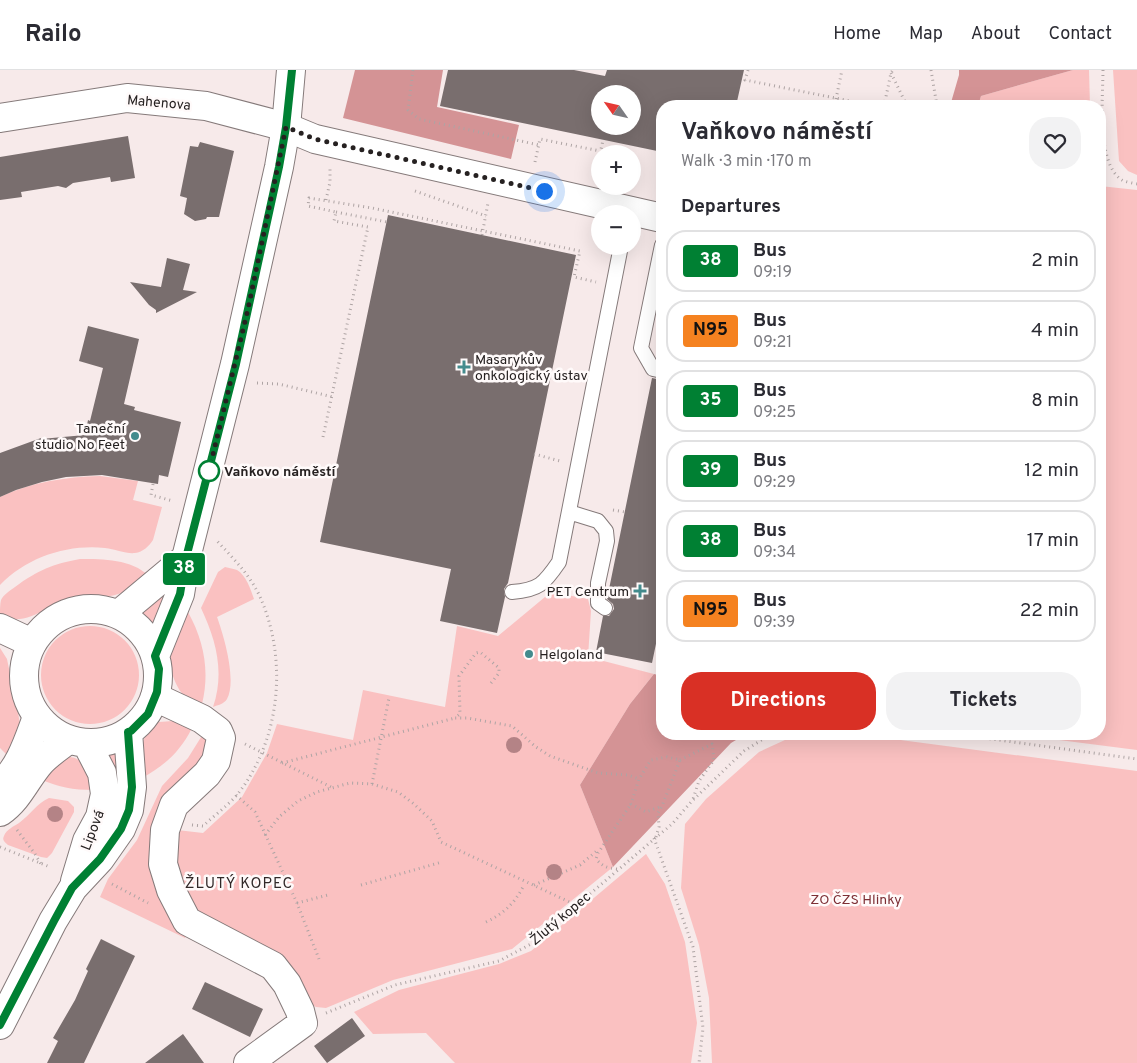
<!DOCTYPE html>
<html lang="en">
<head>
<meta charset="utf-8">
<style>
	:root { --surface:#fff; --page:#f2f2f3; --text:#2b2b33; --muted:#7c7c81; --line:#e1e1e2; --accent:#d93025 }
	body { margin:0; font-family:Overpass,sans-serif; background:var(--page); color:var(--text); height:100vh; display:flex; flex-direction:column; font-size:19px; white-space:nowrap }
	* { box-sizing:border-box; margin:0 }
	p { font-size:16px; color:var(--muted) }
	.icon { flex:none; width:28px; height:28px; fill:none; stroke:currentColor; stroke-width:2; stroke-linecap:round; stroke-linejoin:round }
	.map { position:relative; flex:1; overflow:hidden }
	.sheet { position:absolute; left:656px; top:30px; width:450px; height:640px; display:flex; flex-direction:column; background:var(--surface); border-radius:20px; box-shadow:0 5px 20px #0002 }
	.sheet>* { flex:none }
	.badge { padding:0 10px; border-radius:4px; font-size:18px; line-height:32px }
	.needle { width:32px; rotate:304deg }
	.controls { position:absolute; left:591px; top:15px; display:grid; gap:10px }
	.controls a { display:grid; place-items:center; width:50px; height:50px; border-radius:50%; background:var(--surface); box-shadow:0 5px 20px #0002; font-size:25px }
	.you { position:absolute; width:25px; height:25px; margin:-12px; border:4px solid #fff; border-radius:50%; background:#1a73e8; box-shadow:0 0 0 8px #1a73e833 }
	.map>.badge { position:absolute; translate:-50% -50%; box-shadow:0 0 0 2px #fff }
	h2 { padding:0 25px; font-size:19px; line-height:45px }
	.round { display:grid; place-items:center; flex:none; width:52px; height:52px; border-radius:20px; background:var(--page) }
	.head { display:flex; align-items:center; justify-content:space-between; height:85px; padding:0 25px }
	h1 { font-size:24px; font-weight:700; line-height:38px }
	.action { display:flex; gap:10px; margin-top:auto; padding:10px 25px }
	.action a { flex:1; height:58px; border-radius:20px; background:var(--accent); color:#fff; font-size:20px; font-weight:700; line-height:58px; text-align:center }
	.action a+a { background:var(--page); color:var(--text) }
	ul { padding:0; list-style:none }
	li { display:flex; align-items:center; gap:15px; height:62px; margin:0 10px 8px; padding:0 15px; border:2px solid var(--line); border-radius:20px }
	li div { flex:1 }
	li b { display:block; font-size:19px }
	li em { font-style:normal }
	li .badge { min-width:55px; font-weight:700; text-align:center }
	header { display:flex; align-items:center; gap:30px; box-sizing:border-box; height:70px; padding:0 25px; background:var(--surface); border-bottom:1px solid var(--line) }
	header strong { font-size:24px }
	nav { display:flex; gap:28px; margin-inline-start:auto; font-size:18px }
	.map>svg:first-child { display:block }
</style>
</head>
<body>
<header>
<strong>Railo</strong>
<nav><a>Home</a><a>Map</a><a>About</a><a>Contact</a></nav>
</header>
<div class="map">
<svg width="1137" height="993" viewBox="0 0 1137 993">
	<rect width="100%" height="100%" fill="#f7eaea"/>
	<!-- green -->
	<path fill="#fac1c1" d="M1073 0H1089L1090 36H978L981 26Z
		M1113 0H1137V105L1128 101 1119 91Z
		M1100 116 1137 120V680L1013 664H1100Z
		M100 406 138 411 133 430 162 437 153 470C149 476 143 482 135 483 126 484 115 479 105 478 68 474 27 487 0 515V427C32 412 65 407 100 406Z
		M80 489C104 489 131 489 149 506 138 513 128 522 115 525 109 527 102 525 96 525 87 525 77 527 69 529 43 536 30 557 0 546 0 541 0 534 1 530 3 525 11 520 15 517 38 500 53 494 80 489Z
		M225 497C229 498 234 499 237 500 246 505 251 520 254 529L217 547C224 566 237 611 227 629 224 634 218 635 213 637 225 602 216 570 201 538L218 502Z
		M161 518 169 524 153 556 137 539Z
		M551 522 588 529 591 541 588 587 654 604 630 634 580 715 613 797 512 879 393 910 326 938 316 937 308 933 191 837 177 795V760L203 763 242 727 267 683 277 654 353 670 363 620 445 637 457 556 498 566Z
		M188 542C204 571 210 601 202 634 198 633 193 633 190 631 175 621 167 594 170 577 172 564 180 553 188 542Z
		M41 605a49 49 0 1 1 98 0a49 49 0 1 1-98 0Z
		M0 578 7 589 21 658 10 688 0 678Z
		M173 651 192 658C180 682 165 695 142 708L140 681 144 669 153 655 159 652Z
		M203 664C205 667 208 671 208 675 207 693 175 720 163 733L188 862 185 868 100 827 108 809 137 770 162 716 188 688Z
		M798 664H855L1137 701V993H712L709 928 699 875 681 818 685 754 706 729 759 682Z
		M119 680 122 713 116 715 106 683Z
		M62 687C86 685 88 701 93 720 74 720 57 717 40 709Z
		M49 728 68 731 74 737V742L52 783 47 788 41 787 8 775C4 772 2 770 4 766 6 760 14 756 19 753 30 745 37 733 49 728Z
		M646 784 665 814 685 872 697 953 691 993H455L426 963 373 964 354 942 399 920 499 894 531 881Z"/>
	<!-- forest -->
	<path fill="#d49395" d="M355 0H443L437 37 519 55 511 89 343 48Z
		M959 0H1073L981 26 978 36H950L959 5Z
		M654 604 662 606V664H746L731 673 613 797 580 715 630 634Z"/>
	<!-- building -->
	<path fill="#796e6e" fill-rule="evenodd" d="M448 0H574L605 6 607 0H744L736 36H662V82L440 36ZM600 24H632V56H600Z
		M128 66 135 108 111 112 110 107 73 113 66 118 58 116 21 122 22 127 0 130V87Z
		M200 72 234 81 219 147H207L206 149 195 151 184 144 187 128 180 126 190 76 198 77Z
		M388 145 576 185 508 513 504 519 505 527 497 563 440 551 451 499 320 472Z
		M167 188 190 194 183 220 197 222 156 243V240L149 235 130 212 161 217Z
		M88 256 139 269 124 334 135 337 134 340 181 352 168 407 159 405 158 414 102 405 66 407 42 412 16 420 0 427V383L41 368V369L85 365 88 350 90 351 103 298 79 291Z
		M652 308 662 310V545L652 593 596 582 603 546H609L614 539 613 534 607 529Z
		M101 869 135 886 84 993H47L58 971 53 968 75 930 88 901 86 899Z
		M205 912 263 939 250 967 192 939Z
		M352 948 365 966 327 993 314 976Z
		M183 964 204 993H145Z"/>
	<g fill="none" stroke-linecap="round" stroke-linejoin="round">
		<defs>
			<path id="service" d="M662 175 641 278 653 299 662 301
				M569 442 598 451 606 461 607 471 598 513V533L605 538
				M512 522C539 520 544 514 559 492L621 176"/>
			<path id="minor" d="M0 48 127 28 206 36 286 57 315 69 662 148
				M0 558 32 573
				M155 627 202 649 218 661 221 668 216 691 207 704 174 735 165 760 163 794 171 820 187 851 273 896 287 914 300 941 303 953 248 993
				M0 715C20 698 28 671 37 647
				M0 742C19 729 26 709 40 693 48 684 59 677 68 670"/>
			<path id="tertiary" d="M24 606a67 67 0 1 1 134 0a67 67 0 1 1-134 0Z
				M119 544 186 488
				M155 586 180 524 186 488 235 294 279 97 286 57 291 0
				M75 811 87 771 100 747 105 724 102 703 87 674
				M0 955 53 851 73 818 100 789 121 759 129 740 132 717 128 662"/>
		</defs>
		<!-- service casing -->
		<use href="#service" stroke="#857a7a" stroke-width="16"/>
		<!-- minor casing -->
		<use href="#minor" stroke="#857a7a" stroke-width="30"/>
		<!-- tertiary casing -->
		<use href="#tertiary" stroke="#857a7a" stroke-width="30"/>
		<!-- path -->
		<path stroke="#aea4a4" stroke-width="3" stroke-dasharray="1 4" stroke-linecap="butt" d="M413 0 408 40 419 49 539 75
			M748 0 745 10 875 36
			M931 0 937 36
			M1103 0C1103 26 1096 94 1122 110 1126 112 1132 113 1137 114
			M891 3 907 36
			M836 29 842 0
			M884 36 891 3 893 0
			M535 92 540 69 600 81
			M595 108 603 70
			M415 121 486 146
			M326 130 330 112V98
			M336 142 387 152
			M482 165 488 133
			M257 313 279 314 333 327
			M323 367 368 157 334 151 336 142 308 136 309 128 372 138 580 181 574 207 596 212
			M534 384 560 391
			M153 414 151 425 173 431
			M613 440 625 442
			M491 613 499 603V598L480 582 476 583 459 606 460 644 455 648H467L512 656 536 677 550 686 598 703 628 705 639 709
			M955 664 1137 689
			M245 674 331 717
			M680 690 712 674 714 690 699 711 693 729
			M282 693 455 648
			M372 714 389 628
			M236 725 255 742 297 833 319 889
			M192 755 203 756C214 746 227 736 237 725 280 671 288 592 261 529 251 506 234 489 217 471
			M17 760 35 784 41 794
			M265 765 279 747 298 731 317 722 350 713 372 714 398 722 414 734 432 751 441 772 576 835
			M656 767 659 757 658 743 662 736 680 690 667 687 651 690 639 709 631 734 646 742 662 736
			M654 768 693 877 703 958 699 993
			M0 777 50 797
			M617 799C608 798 603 797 596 789L598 783 631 734
			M112 814 148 833
			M361 815 442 792
			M534 815 580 795 599 779
			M297 833 328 825
			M486 852C503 844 514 834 523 817
			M326 943 395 915 499 891 531 874 672 754 692 731 744 681 771 664"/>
		<!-- service -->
		<use href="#service" stroke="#fff" stroke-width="14"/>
		<!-- minor -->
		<use href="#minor" stroke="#fff" stroke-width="28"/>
		<!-- tertiary -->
		<use href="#tertiary" stroke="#fff" stroke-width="28"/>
	</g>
	<!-- trees -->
	<g fill="#b48386">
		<circle cx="514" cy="675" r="8"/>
		<circle cx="55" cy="744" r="8"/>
		<circle cx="554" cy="802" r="8"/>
	</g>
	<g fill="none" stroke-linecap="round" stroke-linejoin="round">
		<defs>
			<path id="line" d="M0 955 54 851 72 818 100 789 121 759 129 740 132 717 128 662 131 661 148 644 157 622 159 599 155 586 180 524 186 488 236 294 279 97 286 57 292 0"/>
		</defs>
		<!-- line casing -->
		<use href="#line" stroke="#fff" stroke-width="11"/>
		<!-- line -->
		<use href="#line" stroke="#008033" stroke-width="8"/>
		<!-- walk -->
		<path stroke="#262121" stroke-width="5" stroke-dasharray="0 9" d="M209 401 248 239 286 57 315 69 544 121"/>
	</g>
	<!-- markers -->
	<g fill="#438b8d" stroke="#fffafa" stroke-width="2">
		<path d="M461.5 289.5h5v5h5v5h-5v5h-5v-5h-5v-5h5z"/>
		<circle cx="135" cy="366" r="5"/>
		<path d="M637.5 513.5h5v5h5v5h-5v5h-5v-5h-5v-5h5z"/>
		<circle cx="529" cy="584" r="5"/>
	</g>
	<circle fill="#fff" stroke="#008033" stroke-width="2.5" cx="209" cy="401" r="10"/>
	<g text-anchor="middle" stroke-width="5" stroke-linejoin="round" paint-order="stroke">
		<!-- street labels -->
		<g font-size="14" fill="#262121" stroke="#fffafa">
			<text transform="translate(159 32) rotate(5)" y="5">Mahenova</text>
			<text transform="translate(92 760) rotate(-69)" y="5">Lipová</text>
			<text transform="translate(560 848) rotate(-40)" y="5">Žlutý kopec</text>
		</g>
		<!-- poi labels -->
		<g font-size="14" fill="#262121" stroke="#fffafa" text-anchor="start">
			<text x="475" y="294">Masarykův<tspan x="475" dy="16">onkologický ústav</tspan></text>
			<text x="125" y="363" text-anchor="end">Taneční<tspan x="125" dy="16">studio No Feet</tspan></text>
			<text x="629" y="526" text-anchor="end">PET Centrum</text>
			<text x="539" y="589">Helgoland</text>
		</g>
		<!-- stop labels -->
		<g font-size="14" font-weight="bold" fill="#262121" stroke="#fffafa" text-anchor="start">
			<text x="224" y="406">Vaňkovo náměstí</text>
		</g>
		<!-- park labels -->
		<g font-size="14" fill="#7d2f35" stroke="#fffafa">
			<text x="856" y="834">ZO ČZS Hlinky</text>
		</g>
		<!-- neighbourhood labels -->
		<g font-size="15" letter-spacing="1" fill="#322929" stroke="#fffafa">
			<text x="239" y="818">ŽLUTÝ KOPEC</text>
		</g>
	</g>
</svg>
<div class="controls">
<a><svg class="needle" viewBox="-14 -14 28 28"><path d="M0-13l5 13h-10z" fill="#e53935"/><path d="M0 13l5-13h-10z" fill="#7c7c81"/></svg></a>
<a>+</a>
<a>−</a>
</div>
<div class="you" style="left:544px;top:121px"></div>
<b class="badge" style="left:184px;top:499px;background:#008033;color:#fff">38</b>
<section class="sheet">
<div class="head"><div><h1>Vaňkovo náměstí</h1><p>Walk · 3 min · 170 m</p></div><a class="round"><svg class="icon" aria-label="heart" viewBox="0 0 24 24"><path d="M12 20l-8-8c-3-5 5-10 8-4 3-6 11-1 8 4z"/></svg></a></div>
<h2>Departures</h2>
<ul>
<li><span class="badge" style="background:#008033;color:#fff">38</span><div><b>Bus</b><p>09:19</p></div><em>2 min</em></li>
<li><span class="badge" style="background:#f58220;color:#111">N95</span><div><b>Bus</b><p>09:21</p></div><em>4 min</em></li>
<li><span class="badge" style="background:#008033;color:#fff">35</span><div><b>Bus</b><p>09:25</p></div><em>8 min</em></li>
<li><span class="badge" style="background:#008033;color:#fff">39</span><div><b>Bus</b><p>09:29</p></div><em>12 min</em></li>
<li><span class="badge" style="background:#008033;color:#fff">38</span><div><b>Bus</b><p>09:34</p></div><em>17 min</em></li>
<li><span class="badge" style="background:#f58220;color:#111">N95</span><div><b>Bus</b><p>09:39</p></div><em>22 min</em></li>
</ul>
<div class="action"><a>Directions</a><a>Tickets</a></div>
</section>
</div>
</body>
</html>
